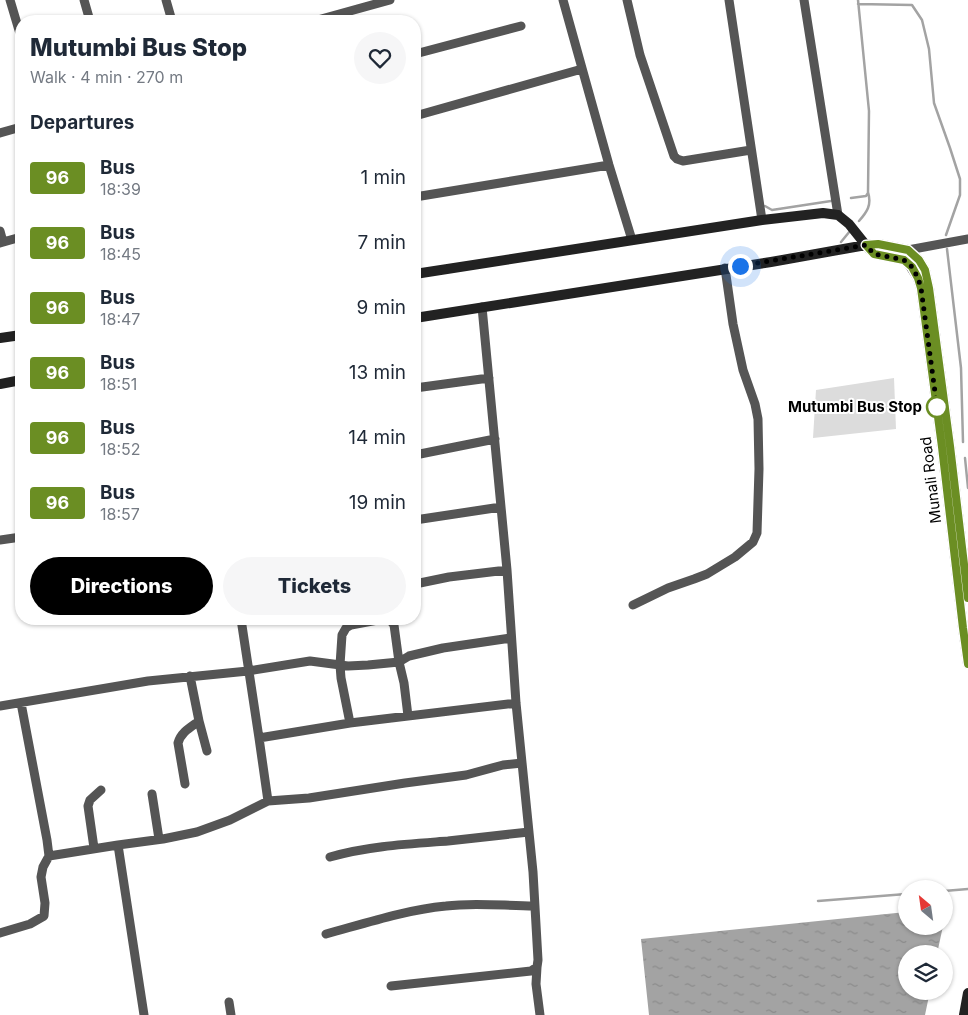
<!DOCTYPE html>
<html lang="en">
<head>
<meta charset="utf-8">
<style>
	:root { --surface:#fff; --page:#f6f6f7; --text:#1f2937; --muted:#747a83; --accent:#000 }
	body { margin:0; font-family:Inter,sans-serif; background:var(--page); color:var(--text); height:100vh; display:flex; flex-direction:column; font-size:19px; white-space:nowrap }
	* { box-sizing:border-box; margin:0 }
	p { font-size:16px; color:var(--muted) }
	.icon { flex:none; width:28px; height:28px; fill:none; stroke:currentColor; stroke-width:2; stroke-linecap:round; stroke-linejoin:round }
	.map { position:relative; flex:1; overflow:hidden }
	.sheet { position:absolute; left:15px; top:15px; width:406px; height:610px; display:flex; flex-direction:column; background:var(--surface); border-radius:20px; box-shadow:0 1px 4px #0004 }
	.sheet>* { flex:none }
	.badge { padding:0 10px; border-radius:4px; font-size:18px; line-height:32px }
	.needle { width:32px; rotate:331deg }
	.tools { position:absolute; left:898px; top:880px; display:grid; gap:10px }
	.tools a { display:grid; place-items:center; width:55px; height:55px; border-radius:50%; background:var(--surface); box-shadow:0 1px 4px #0004; font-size:25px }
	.you { position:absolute; width:25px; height:25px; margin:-12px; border:4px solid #fff; border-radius:50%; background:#1a73e8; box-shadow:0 0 0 8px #1a73e833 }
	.map>.badge { position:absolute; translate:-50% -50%; box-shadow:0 0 0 2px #fff }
	h2 { padding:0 15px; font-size:19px; line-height:45px }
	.round { display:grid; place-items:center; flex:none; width:52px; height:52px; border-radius:26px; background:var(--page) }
	.overview { display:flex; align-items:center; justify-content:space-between; height:85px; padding:0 15px }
	h1 { font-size:24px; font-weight:800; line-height:38px }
	.action { display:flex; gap:10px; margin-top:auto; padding:10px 15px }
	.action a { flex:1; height:58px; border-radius:30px; background:var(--accent); color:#fff; font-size:20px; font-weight:800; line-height:58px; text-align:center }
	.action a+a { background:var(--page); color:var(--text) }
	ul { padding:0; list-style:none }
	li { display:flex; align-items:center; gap:15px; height:65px; padding:0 15px }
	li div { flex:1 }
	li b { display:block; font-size:19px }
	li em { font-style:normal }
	li .badge { min-width:55px; font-weight:700; text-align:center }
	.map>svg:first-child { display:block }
</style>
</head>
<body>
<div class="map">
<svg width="968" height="1015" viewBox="0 0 968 1015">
	<defs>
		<pattern id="water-ripples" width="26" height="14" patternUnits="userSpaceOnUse" patternTransform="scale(1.25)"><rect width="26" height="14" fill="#a3a3a3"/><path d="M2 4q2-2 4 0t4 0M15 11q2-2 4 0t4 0" fill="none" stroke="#8b8b8b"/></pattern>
	</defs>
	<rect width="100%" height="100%" fill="#fff"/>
	<!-- grass -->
	<path fill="#dcdcdc" d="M894 378 896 429 813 438 816 390Z"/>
	<!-- water -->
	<path fill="url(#water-ripples)" d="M906 912V926H943L937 954H906V991H930L925 1015H649L641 939Z"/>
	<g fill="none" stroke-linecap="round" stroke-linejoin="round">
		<!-- stream -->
		<path stroke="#a3a3a3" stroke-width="2.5" d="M858 0 869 111 868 192C872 205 867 212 859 221
			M858 4 912 5 922 20 929 49 934 103 950 148 960 179V195L946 235
			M851 198 866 196 868 193
			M765 206 772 210 831 201
			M841 242 850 231
			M947 249 961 368 963 442
			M965 458 968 488
			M944 891 968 889
			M818 901 906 894"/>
		<!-- minor -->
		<path stroke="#555" stroke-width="9" d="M10 0 21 37
			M84 0 90 21
			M166 0 172 21
			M563 0 609 165 632 240
			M627 0 640 55 674 156 677 159 683 161 751 150
			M729 0 762 220
			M804 0 838 215
			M314 21 390 0
			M415 54 521 26
			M415 116 582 69
			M0 133 21 127
			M415 197 609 165
			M0 231 3 242
			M0 243 21 237
			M908 250 968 239
			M415 388 489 378
			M415 455 495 439
			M415 520 501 507
			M0 540 21 537
			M415 584 449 577 507 570
			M633 605 668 588 694 579 707 574 735 557 753 542 757 533 759 469 758 419 755 404 743 370 733 324 725 268
			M241 619 259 738 268 801
			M190 676 199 721 207 751
			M0 706 148 681 248 671 310 661 348 666 368 665 399 662 409 656 443 648 511 638
			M350 723 341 678 340 665 342 635 346 628 351 625 383 619 390 620 394 625 399 662 404 683 408 716
			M259 738 350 723 516 703
			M185 784 178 743C181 732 191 727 199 721
			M152 794 159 839
			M118 845 163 839 197 832 230 820 268 801 309 798 405 783 451 777 466 775 503 765 522 763
			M94 848 88 806 90 800 101 790
			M49 856 118 845 144 1015
			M330 857C368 846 408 844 448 841 475 838 502 835 529 832
			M0 933 30 924 44 916 45 903 41 877 43 867 49 856 47 840 21 703
			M326 934C366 923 405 910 446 906 475 902 505 906 534 906
			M537 967 536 984 540 1015
			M391 986 531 971 537 967 538 960 533 872 516 703 507 570 482 307
			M229 1002 231 1015"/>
		<!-- secondary -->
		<path stroke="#222" stroke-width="10" d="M415 274 762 220 823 213 838 215 849 224 869 249 875 254 905 260 911 267 918 278 921 288 942 447 963 628 968 664
			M415 318 771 262 866 245 878 244 908 250 919 260 925 270 929 288 950 446 968 598
			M0 338 21 335
			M0 384 21 380
			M964 1015 968 993"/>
	</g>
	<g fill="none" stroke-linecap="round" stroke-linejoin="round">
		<defs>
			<path id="line" d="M968 598 950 446 929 288 925 270 919 260 908 250 878 244 866 245 874 254 904 260 912 267 918 278 921 288 942 447 963 628 968 664"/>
		</defs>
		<!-- line casing -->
		<use href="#line" stroke="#fff" stroke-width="11"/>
		<!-- line -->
		<use href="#line" stroke="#6b8e23" stroke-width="8"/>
		<!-- walk -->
		<path stroke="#000" stroke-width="5" stroke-dasharray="0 9" d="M740 266 866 245 874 254 904 260 912 267 918 278 921 288 937 407"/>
	</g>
	<!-- markers -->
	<circle fill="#fff" stroke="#6b8e23" stroke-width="2.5" cx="937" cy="407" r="10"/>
	<g text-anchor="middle" stroke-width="4" stroke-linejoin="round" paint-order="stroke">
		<!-- stop labels -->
		<g font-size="15" font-weight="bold" fill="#000" stroke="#fff" text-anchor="end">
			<text x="922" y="412">Mutumbi Bus Stop</text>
		</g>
		<!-- street labels -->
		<g font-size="15" fill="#000" stroke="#fff">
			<text transform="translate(931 480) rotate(-97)" y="5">Munali Road</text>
		</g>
	</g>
</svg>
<div class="tools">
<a><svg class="needle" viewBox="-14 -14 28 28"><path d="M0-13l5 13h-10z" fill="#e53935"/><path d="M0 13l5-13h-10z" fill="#747a83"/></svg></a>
<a><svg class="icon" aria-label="layers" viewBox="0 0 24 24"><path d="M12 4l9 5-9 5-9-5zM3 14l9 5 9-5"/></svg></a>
</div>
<div class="you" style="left:740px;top:266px"></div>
<section class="sheet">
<div class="overview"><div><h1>Mutumbi Bus Stop</h1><p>Walk · 4 min · 270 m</p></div><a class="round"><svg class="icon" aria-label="heart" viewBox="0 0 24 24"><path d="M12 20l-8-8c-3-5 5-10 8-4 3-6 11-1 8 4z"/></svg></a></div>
<h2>Departures</h2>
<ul>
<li><span class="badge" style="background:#6b8e23;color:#fff">96</span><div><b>Bus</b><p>18:39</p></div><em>1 min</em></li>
<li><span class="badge" style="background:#6b8e23;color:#fff">96</span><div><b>Bus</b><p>18:45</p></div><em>7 min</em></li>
<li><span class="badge" style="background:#6b8e23;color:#fff">96</span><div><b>Bus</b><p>18:47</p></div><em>9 min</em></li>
<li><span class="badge" style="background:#6b8e23;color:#fff">96</span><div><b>Bus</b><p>18:51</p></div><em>13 min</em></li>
<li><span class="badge" style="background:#6b8e23;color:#fff">96</span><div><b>Bus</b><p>18:52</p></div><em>14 min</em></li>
<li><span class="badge" style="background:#6b8e23;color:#fff">96</span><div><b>Bus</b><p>18:57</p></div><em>19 min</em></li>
</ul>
<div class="action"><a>Directions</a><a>Tickets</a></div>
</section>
</div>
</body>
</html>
